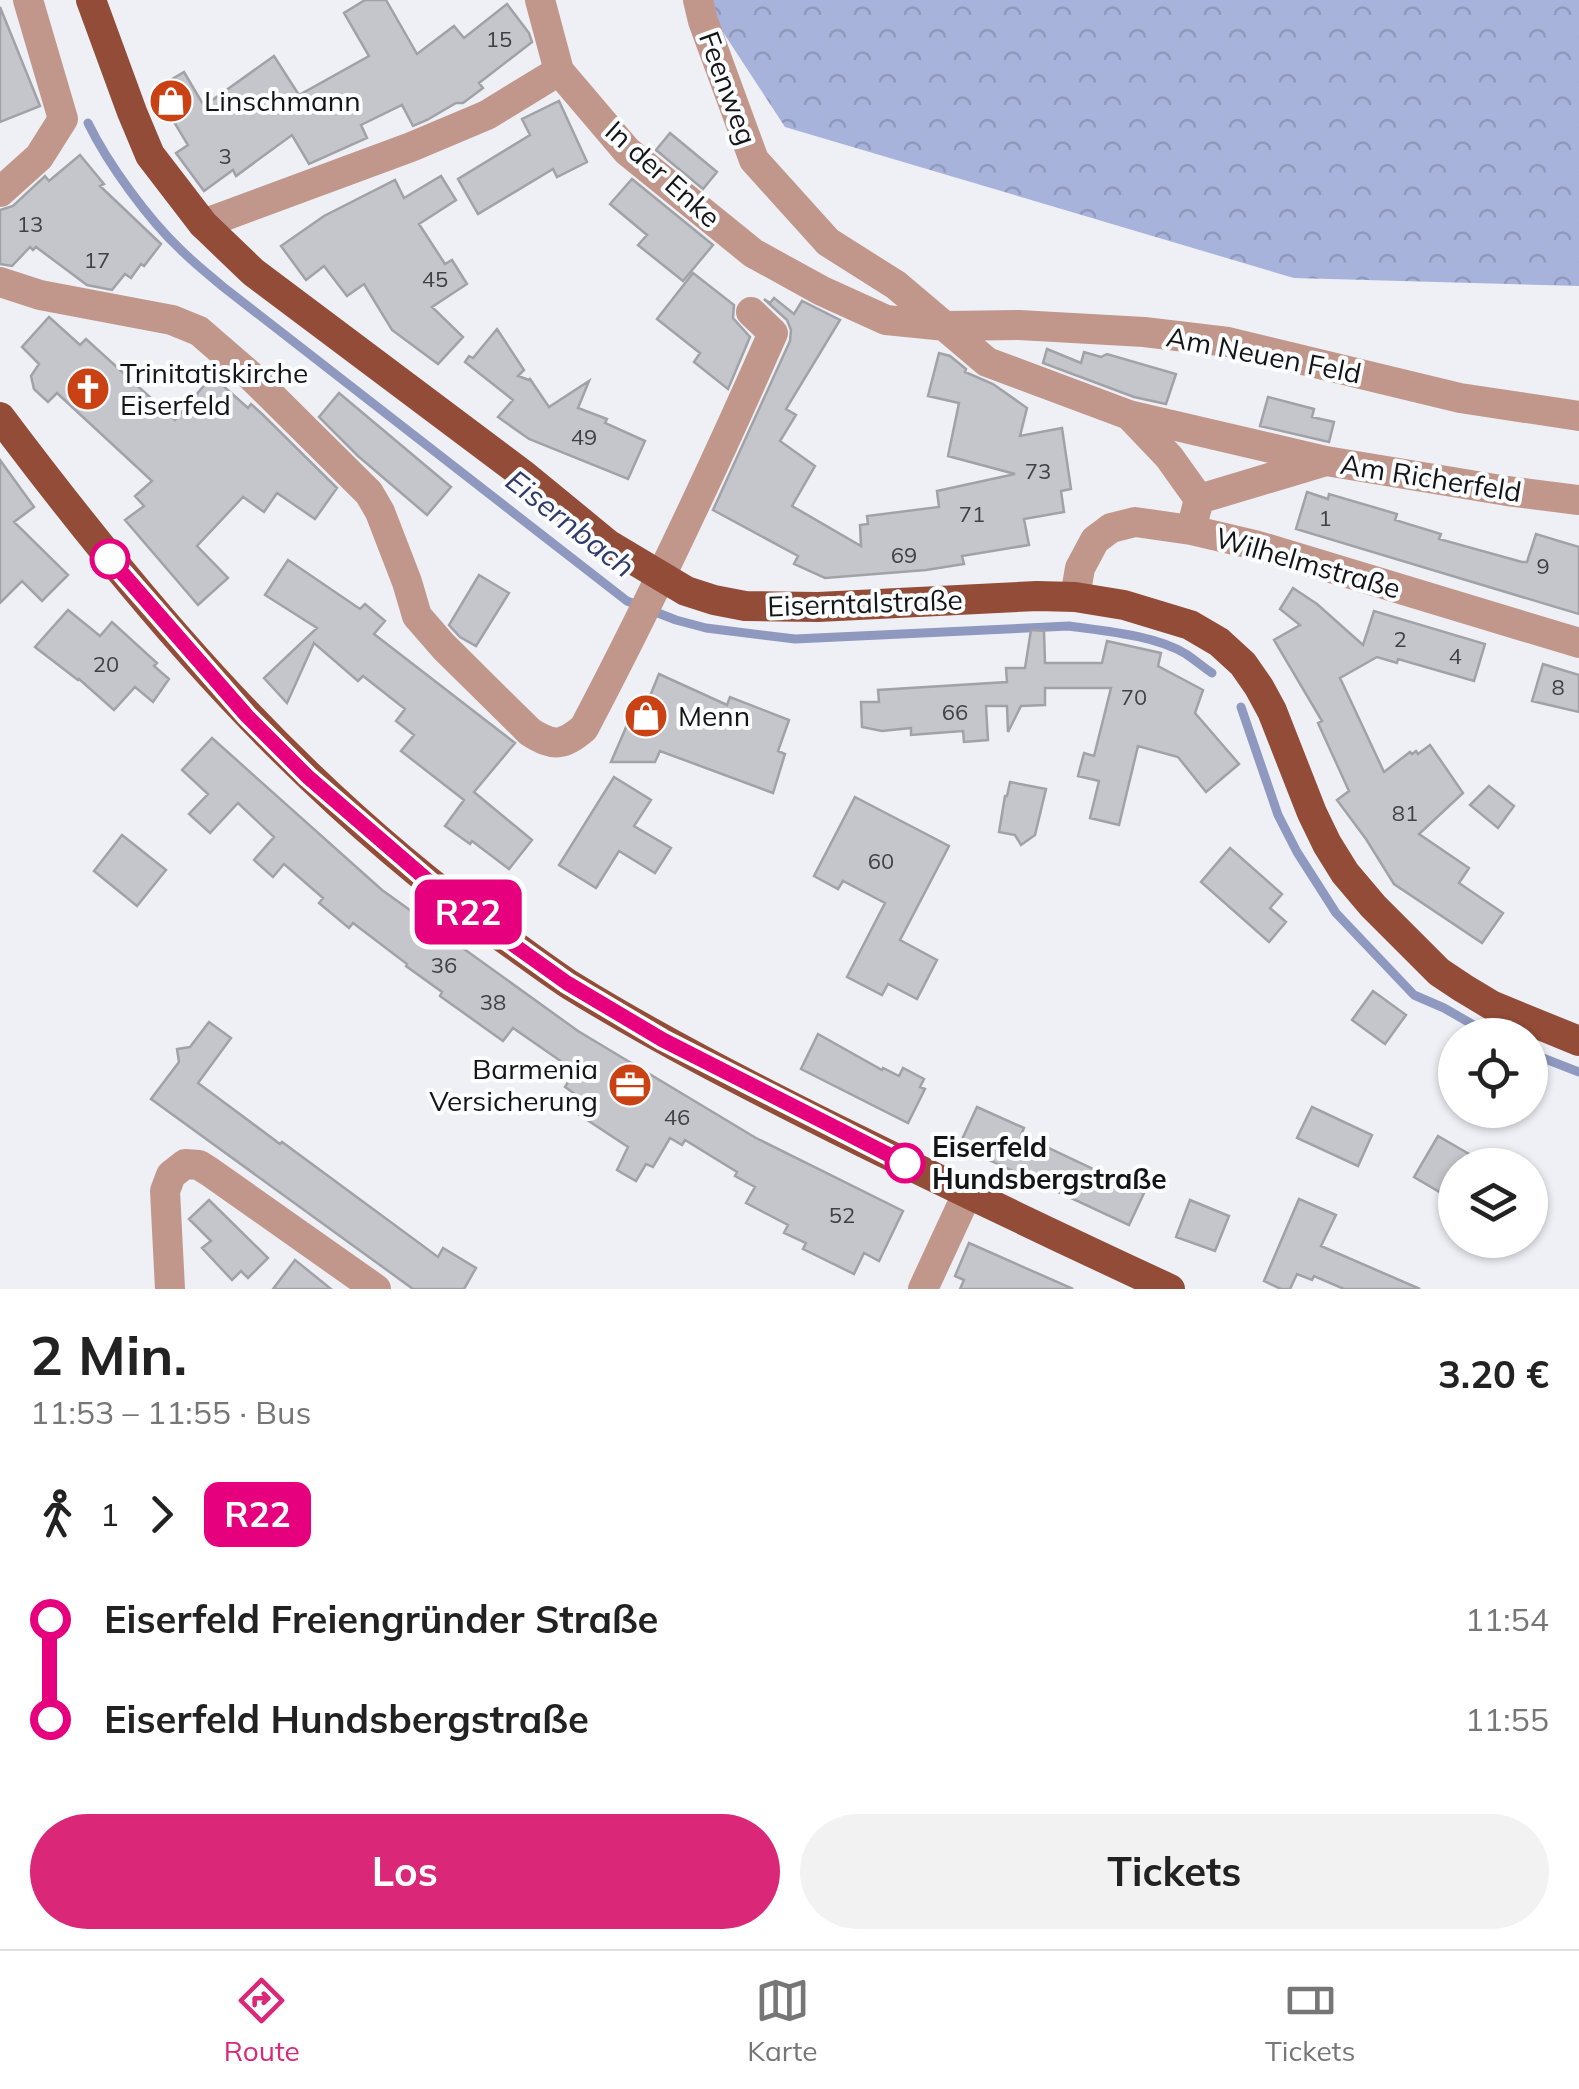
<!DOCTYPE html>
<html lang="de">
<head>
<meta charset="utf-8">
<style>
	:root { --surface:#fff; --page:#f2f2f2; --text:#222; --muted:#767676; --line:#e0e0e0; --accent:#db2777 }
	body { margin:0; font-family:Mulish,sans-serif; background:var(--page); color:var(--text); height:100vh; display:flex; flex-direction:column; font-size:38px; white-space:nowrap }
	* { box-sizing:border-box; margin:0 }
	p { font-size:32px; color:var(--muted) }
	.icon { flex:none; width:55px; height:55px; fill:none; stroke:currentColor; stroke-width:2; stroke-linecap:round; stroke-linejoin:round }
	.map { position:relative; height:1289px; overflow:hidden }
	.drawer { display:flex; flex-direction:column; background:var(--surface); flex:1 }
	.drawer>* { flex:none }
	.badge { padding:0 20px; border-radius:15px; font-size:35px; line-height:65px }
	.controls { position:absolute; left:1438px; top:1018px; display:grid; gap:20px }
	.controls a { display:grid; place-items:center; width:110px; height:110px; border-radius:50%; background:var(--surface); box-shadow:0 2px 8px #0004; font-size:50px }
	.map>.badge { position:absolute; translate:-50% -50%; box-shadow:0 0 0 5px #fff }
	.legs { display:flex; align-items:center; gap:15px; height:110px; padding:0 30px; font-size:32px }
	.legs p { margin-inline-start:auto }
	.overview { display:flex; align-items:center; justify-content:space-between; height:170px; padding:0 30px }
	h1 { font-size:55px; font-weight:700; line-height:75px }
	.button { display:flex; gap:20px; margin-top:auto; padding:20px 30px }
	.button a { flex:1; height:115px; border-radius:60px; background:var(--accent); color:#fff; font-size:40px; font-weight:700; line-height:115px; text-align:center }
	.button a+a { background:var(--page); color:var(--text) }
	ul { padding:0 30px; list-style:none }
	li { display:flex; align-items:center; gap:35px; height:100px; font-size:38px }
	li i { display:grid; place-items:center; width:15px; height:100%; margin:0 12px; background:currentColor }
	li i::after { content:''; width:25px; height:25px; margin:-12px; border:8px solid; border-radius:50%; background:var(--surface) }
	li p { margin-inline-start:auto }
	li:first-child i { background:linear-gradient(#0000 50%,currentColor 0) }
	li:last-child i { background:linear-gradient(currentColor 50%,#0000 0) }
	.menu { display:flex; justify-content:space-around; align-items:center; height:140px; border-top:2px solid var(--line); background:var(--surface); font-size:28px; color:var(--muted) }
	.menu a { display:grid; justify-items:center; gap:5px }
	.menu .on { color:var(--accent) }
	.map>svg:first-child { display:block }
</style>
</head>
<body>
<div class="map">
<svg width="1579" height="1289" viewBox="0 0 1579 1289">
	<defs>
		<pattern id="forest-crowns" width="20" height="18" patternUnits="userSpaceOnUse" patternTransform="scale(2.5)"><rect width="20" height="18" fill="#a8b3db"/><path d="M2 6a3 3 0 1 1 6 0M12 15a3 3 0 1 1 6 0" fill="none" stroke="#9099bb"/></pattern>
	</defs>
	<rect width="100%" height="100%" fill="#eef0f5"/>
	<!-- forest -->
	<path fill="url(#forest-crowns)" d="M702 0H1579V286L1294 278 785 127Z"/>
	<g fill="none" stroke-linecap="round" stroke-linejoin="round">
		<!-- stream -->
		<path stroke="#8f99c0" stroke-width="9" d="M88 123C108 164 148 219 181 250 194 263 208 274 222 286L627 601 676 620 706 628 795 639 1069 626C1104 631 1155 635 1186 654 1195 660 1203 667 1212 673
			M1241 707 1278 815 1297 852 1336 913 1414 995 1444 1008 1491 1035
			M1530 1053 1579 1072"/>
	</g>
	<!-- building -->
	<path fill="#c4c6cb" stroke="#a1a2a7" stroke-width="2.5" d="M365 0H386L417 54 454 26 464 38 507 4 529 33 532 42 479 83 483 88 463 103H456L427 120 413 126 402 105 361 125 367 138 309 164 292 135 236 176 233 170 204 191 176 153 188 145 162 102 167 100 159 87 184 72 204 106 274 56 299 95 369 56 344 13Z
		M0 7 40 106 0 122Z
		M559 101 587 162 557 177 553 169 478 214 458 179 530 135 522 119Z
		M670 133 717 172 703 189 656 150Z
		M80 155 104 184 100 186 161 244 144 266 141 264 131 278 125 274 112 290 87 285 36 247 33 250 30 247 12 266 0 264V210L13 206 45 176 49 181Z
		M441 176 456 200 419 224 445 264 452 260 467 284 432 307 463 337 438 364 392 330 364 284 347 296 324 266 306 280 281 246 324 216 395 180 404 198Z
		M632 179 713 245 683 281 638 245 647 235 610 204Z
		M693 273 734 305 733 318 750 337 728 389 694 362 700 353 657 319Z
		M774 298 794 314 802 301 840 320 786 409 796 415 780 441 815 466 792 506 861 546 860 525 868 524 867 516 939 507 937 491 1015 474 948 456 959 403 928 396 939 353 950 356 966 369 965 372 993 384 1027 408 1020 436 1062 428 1071 489 1061 491 1064 512 1024 519 1029 545 962 556 964 564 926 570 825 578 794 564 798 556 713 510 790 341 791 330 787 320 764 299 770 303Z
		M49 317 80 345 86 339 175 420 212 376 248 408 251 404 262 414 337 488 315 519 277 493 264 512 243 497 197 546 228 578 198 605 125 520 144 506 135 496 152 481 57 393 48 402 34 389 31 376 39 364 22 347Z
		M497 329 524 370 518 376 529 380 530 379 549 407 589 381 578 408 607 419 605 423 645 441 628 479 529 439 498 417 513 400 465 362 469 356 473 358Z
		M1047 349 1081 363 1084 352 1101 357 1107 354 1176 374 1166 404 1134 397 1043 363Z
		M339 393 451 487 427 515 358 456 319 417Z
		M1268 397 1314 409 1312 417 1334 422 1329 442 1260 426Z
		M0 460 34 507 14 522 68 575 42 601 22 581 0 603Z
		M1307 492 1328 499 1329 494 1397 514 1395 520 1441 534 1439 539 1522 562H1527L1536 534 1579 547V614L1296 529Z
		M288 560 360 609 365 604 385 621 374 634 515 743 474 792 532 840 509 869 472 841 470 844 445 826 464 800 401 751 414 735 396 721 405 709 363 676 358 681 314 643 287 703 264 678 317 628 265 595Z
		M479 575 509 593 476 646 460 637 449 625Z
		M1293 588 1317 604 1363 645 1374 611 1485 644 1474 681 1398 659 1397 663 1377 657 1340 678 1384 772 1410 752 1412 754 1416 751 1418 754 1430 745 1463 793 1419 834 1469 868 1459 883 1503 913 1482 943 1394 884 1366 839 1337 800 1349 791 1318 723 1322 721 1274 640 1300 625 1280 609Z
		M68 610 100 636 112 622 157 663 154 666 169 679 153 702 135 687 114 710 79 679 78 680 35 647Z
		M1031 630 1044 631 1045 663H1102L1107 641 1161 653 1158 666 1203 690 1195 713 1239 764 1206 792 1178 757 1138 746 1119 825 1090 818 1099 781 1078 776 1084 753 1094 756 1111 688H1045V705L1021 706 1008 732 1007 706H986L988 740 964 742 963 731 911 735V728L882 731 862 727 861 702H879L878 690 1007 682 1006 668H1025Z
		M1543 664 1579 675V712L1532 701Z
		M659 674 727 705 730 697 789 720 778 751 785 754 773 793 660 751 655 762H611L634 709 643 713Z
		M212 738 382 890 578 1031 756 1138 903 1211 879 1261 864 1253 854 1274 803 1249 806 1243 784 1233 788 1225 746 1203 755 1187 735 1176 737 1172 685 1140 682 1145 670 1138 653 1167 646 1164 636 1181 617 1170 628 1147 566 1106 575 1094 565 1087 575 1071 513 1028 503 1041 440 996 442 992 406 966 407 964 353 923 349 928 319 903 323 898 284 864 273 877 254 860 274 837 238 803 210 833 189 814 208 794 182 770Z
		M614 777 651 800 634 826 671 848 655 873 619 851 596 888 559 865Z
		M1010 782 1046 789 1035 835 1021 845 1015 835 999 832 1005 796H1007Z
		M1489 786 1514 806 1498 828 1470 805Z
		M855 797 949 846 900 940 937 960 917 999 888 984 882 995 847 977 885 903 843 881 838 889 814 876Z
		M122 835 166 870 137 906 94 871Z
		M1230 848 1282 894 1270 908 1286 922 1269 942 1201 882Z
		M1373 991 1406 1015 1385 1044 1352 1020Z
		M209 1022 231 1038 198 1083 280 1144 282 1142 438 1257 443 1248 476 1268 464 1289H413L151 1099 179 1062 177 1049 190 1047Z
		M818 1034 882 1070 883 1068 899 1076 903 1068 924 1079 920 1087 925 1089 908 1123 801 1069Z
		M977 1107 1024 1128 1021 1135 1144 1193 1129 1225 959 1146Z
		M1312 1107 1372 1135 1358 1166 1297 1138Z
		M1438 1136 1488 1165H1455V1201L1414 1177Z
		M1299 1199 1336 1215 1321 1246 1420 1289H1344L1314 1276 1312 1280 1297 1274 1290 1289H1281L1264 1281Z
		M209 1200 268 1258 248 1278 241 1271 232 1280 202 1248 211 1241 189 1219Z
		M1190 1200 1229 1216 1215 1251 1176 1237Z
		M969 1243 1073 1289H960L964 1280 955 1276Z
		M295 1260 331 1289H273Z"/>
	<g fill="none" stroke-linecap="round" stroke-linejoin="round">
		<!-- minor -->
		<path stroke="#c1978b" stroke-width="30" d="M540 0 559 71 627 151 753 253 822 291 886 320 946 326 1019 325 1144 332 1228 342 1460 398 1579 416
			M698 0 703 21 754 160 828 242 896 285 987 362 1129 415 1326 461 1507 491 1579 500
			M0 192 39 157 63 119 28 0
			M203 224 411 147 487 115 559 71
			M0 282 40 295 172 320 199 331 252 377 369 493 380 512 407 582 417 616 444 647 530 732C554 747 563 746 584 728 652 599 714 467 773 333L751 312
			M1129 415 1169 457 1199 499
			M1191 530 1199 499 1323 462
			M1075 597 1080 568 1095 540 1111 528 1135 522 1191 530 1255 545 1579 643
			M170 1289 165 1191 171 1175 185 1164 199 1165 210 1172 376 1289
			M923 1289 967 1194"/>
		<!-- major -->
		<path stroke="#934c37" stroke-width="30" d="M91 0 132 112 150 155 203 224 253 272 525 476 609 545 686 591 714 600 745 606 818 607 1037 596 1075 597 1124 605 1190 625 1219 642 1243 664 1259 687 1272 711 1312 813 1327 844 1345 873 1373 906 1439 972 1463 988 1493 1006 1579 1041
			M0 417C148 614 300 792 502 937 525 953 547 970 570 985 656 1038 746 1084 836 1129 947 1184 1058 1237 1170 1289"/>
	</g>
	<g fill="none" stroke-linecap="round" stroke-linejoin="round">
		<defs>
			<path id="line-1" d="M110 559 247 716 308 777 448 898 567 983 663 1040 905 1163"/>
		</defs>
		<!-- line-1 casing -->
		<use href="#line-1" stroke="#fff" stroke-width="22"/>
		<!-- line-1 -->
		<use href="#line-1" stroke="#e6007e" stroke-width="15"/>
	</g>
	<!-- icons -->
	<defs>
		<symbol id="shop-disc" viewBox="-11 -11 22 22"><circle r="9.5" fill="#ca4214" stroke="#fcfdff"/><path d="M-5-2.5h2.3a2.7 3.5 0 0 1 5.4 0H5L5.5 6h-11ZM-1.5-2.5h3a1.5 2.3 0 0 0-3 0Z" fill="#fff"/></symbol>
		<symbol id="church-disc" viewBox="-11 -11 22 22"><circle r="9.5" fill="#ca4214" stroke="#fcfdff"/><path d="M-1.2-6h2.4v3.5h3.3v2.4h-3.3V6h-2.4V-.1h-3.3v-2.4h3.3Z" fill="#fff"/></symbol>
		<symbol id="office-disc" viewBox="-11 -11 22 22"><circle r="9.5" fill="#ca4214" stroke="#fcfdff"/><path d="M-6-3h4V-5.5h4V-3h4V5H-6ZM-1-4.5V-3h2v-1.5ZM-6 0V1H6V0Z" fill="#fff"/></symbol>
	</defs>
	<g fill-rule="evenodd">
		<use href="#shop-disc" x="146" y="76" width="50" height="50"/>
		<use href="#church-disc" x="63" y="364" width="50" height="50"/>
		<use href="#shop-disc" x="621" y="691" width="50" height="50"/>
		<use href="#office-disc" x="605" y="1060" width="50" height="50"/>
	</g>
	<!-- markers -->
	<g fill="#fff" stroke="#e6007e" stroke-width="5">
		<circle cx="110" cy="559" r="18"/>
		<circle cx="905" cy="1163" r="18"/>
	</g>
	<g text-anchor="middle" stroke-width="8" stroke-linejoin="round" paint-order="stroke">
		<!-- number labels -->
		<g font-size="22" fill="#414144">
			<text x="499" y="47">15</text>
			<text x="225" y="164">3</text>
			<text x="30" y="232">13</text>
			<text x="97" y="268">17</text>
			<text x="435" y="287">45</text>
			<text x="584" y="445">49</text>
			<text x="1038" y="479">73</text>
			<text x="972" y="522">71</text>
			<text x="1325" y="526">1</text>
			<text x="904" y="563">69</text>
			<text x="1543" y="574">9</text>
			<text x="1400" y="647">2</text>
			<text x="1455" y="664">4</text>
			<text x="106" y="672">20</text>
			<text x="1558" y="695">8</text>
			<text x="1134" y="705">70</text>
			<text x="955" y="720">66</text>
			<text x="1405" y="821">81</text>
			<text x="881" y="869">60</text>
			<text x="444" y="973">36</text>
			<text x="493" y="1010">38</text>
			<text x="677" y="1125">46</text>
			<text x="842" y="1223">52</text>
		</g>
		<!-- street labels -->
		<g font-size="28" fill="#151517" stroke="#fcfdff">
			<text transform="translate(728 88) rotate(70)" y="10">Feenweg</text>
			<text transform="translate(663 174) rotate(42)" y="10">In der Enke</text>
			<text transform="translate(1264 355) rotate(11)" y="10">Am Neuen Feld</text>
			<text transform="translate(1431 478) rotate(9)" y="10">Am Richerfeld</text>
			<text transform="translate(1308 563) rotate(16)" y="10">Wilhelmstraße</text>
			<text transform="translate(865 603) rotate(-2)" y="10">Eiserntalstraße</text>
		</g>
		<!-- poi labels -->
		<g font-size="28" fill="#151517" stroke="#fcfdff" text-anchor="start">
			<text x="204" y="111">Linschmann</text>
			<text x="120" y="383">Trinitatiskirche<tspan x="120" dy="32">Eiserfeld</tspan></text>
			<text x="678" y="726">Menn</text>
			<text x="598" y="1079" text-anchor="end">Barmenia<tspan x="598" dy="32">Versicherung</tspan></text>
		</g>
		<!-- stop labels -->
		<g font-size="28" font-weight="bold" fill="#151517" stroke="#fcfdff" text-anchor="start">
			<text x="932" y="1157">Eiserfeld<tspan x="932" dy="32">Hundsbergstraße</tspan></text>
		</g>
		<!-- water labels -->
		<g font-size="30" font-style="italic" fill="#2f396c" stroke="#fcfdff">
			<text transform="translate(570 524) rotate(38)" y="10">Eisernbach</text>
		</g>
	</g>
</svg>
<div class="controls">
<a><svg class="icon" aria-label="locate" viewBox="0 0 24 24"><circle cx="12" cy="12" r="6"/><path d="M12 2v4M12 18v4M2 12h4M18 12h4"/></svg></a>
<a><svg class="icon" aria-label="layers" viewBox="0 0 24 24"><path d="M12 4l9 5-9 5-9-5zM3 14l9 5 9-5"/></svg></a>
</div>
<b class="badge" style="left:468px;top:912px;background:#e6007e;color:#fff">R22</b>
</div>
<section class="drawer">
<div class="overview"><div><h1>2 Min.</h1><p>11:53 – 11:55 · Bus</p></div><b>3.20 €</b></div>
<div class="legs"><svg class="icon" aria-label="walk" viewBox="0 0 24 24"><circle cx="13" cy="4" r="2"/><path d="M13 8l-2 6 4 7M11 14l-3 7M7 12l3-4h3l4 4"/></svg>1<svg class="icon" aria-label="forward" viewBox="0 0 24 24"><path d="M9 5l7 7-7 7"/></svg><b class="badge" style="background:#e6007e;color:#fff">R22</b></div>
<ul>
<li><i style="color:#e6007e"></i><b>Eiserfeld Freiengründer Straße</b><p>11:54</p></li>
<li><i style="color:#e6007e"></i><b>Eiserfeld Hundsbergstraße</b><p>11:55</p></li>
</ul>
<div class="button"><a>Los</a><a>Tickets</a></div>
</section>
<nav class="menu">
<a class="on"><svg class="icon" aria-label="directions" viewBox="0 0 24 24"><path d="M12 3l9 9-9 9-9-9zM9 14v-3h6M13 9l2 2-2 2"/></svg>Route</a>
<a><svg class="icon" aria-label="map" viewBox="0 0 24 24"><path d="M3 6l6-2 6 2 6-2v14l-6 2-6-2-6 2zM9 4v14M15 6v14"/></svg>Karte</a>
<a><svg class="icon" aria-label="tickets" viewBox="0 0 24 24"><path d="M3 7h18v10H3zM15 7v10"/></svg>Tickets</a>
</nav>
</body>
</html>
